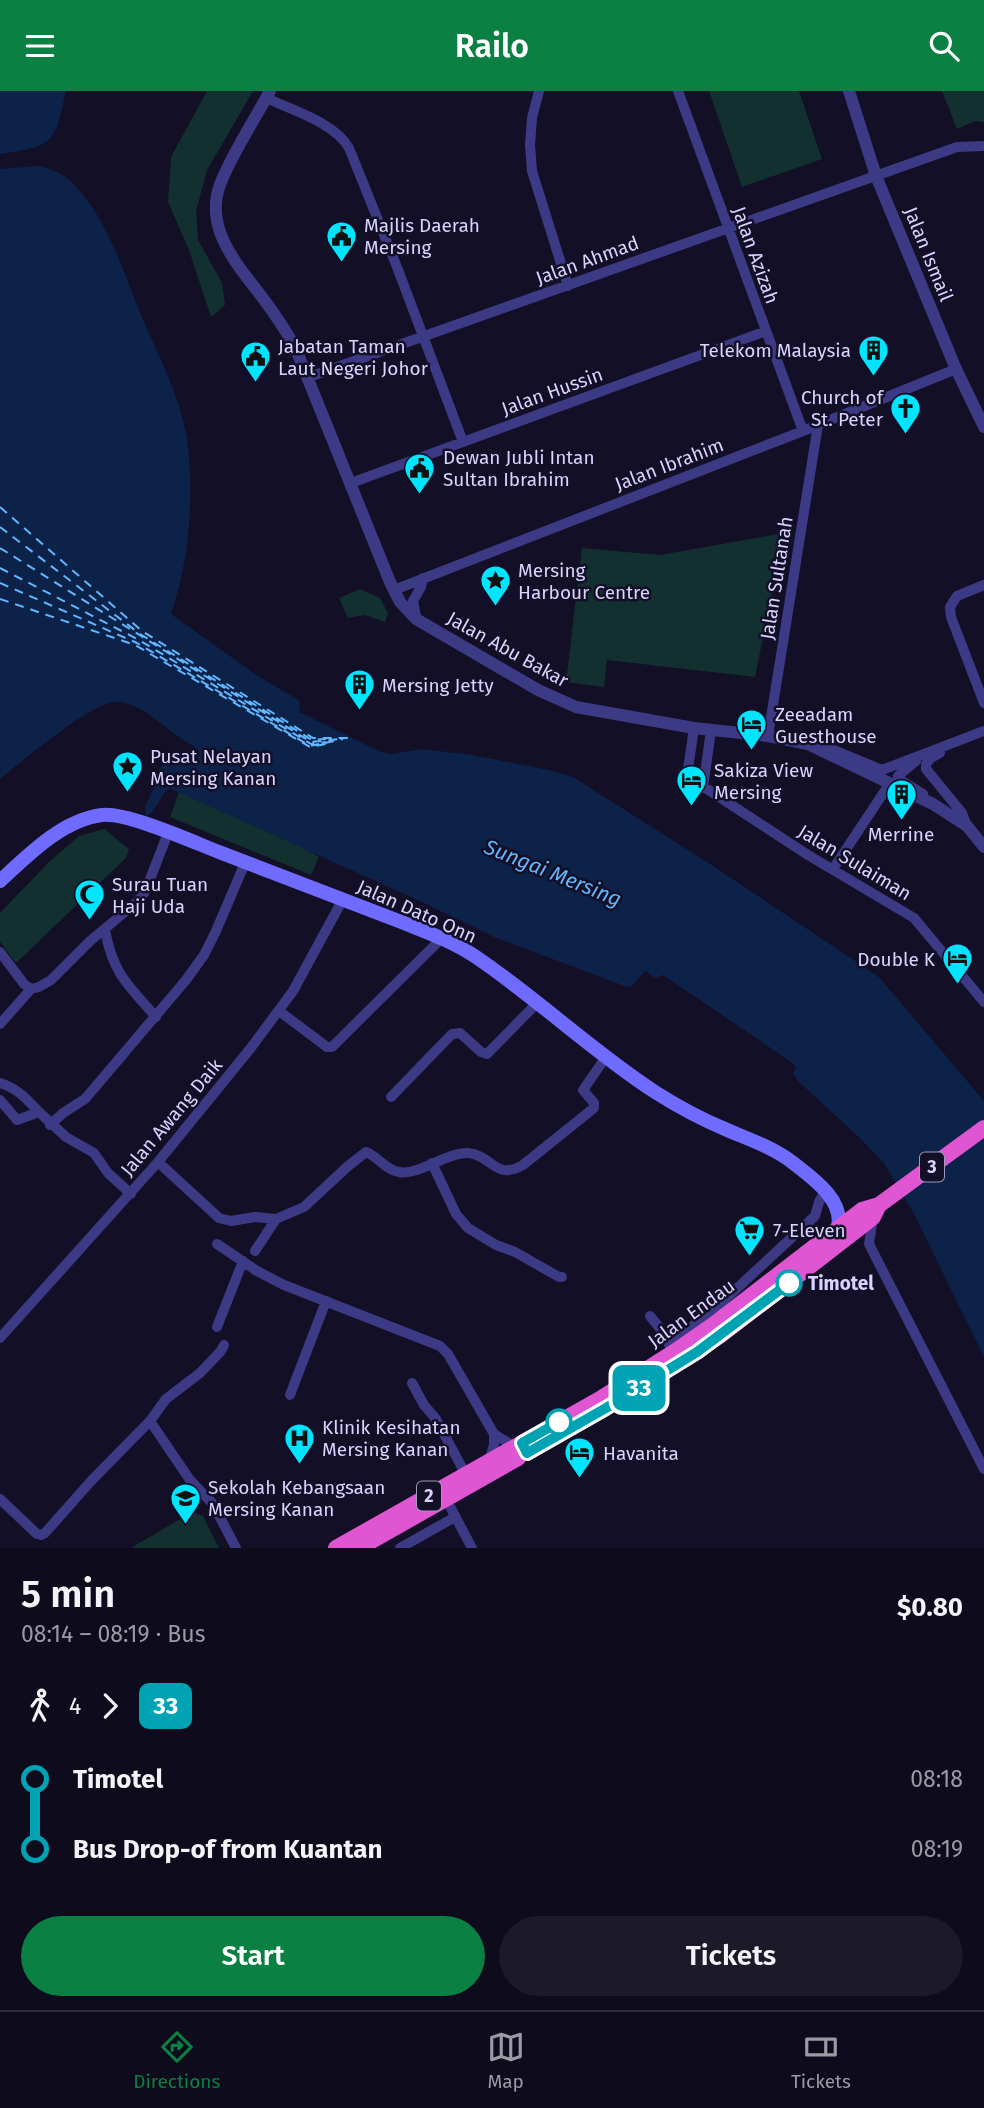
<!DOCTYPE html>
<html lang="en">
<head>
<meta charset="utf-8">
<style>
	:root { --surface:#0e0b1c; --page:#1c1929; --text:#f1f3f6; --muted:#9b9ba3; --line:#2e2b3b; --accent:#0b8043 }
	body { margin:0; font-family:"Fira Sans",sans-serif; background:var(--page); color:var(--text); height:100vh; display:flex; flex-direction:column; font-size:26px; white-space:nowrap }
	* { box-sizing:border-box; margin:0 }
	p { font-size:23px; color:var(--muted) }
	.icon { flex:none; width:38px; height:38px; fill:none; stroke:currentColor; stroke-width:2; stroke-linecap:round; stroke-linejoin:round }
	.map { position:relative; height:1457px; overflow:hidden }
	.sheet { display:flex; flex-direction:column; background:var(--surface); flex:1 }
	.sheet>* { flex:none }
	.badge { padding:0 14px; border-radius:10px; font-size:24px; line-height:46px }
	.map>.badge { position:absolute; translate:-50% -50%; box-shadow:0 0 0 4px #fff }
	.legs { display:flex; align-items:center; gap:10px; height:77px; padding:0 21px; font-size:23px }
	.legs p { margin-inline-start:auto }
	.overview { display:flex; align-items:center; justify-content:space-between; height:119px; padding:0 21px }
	h1 { font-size:38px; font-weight:600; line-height:52px }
	.button { display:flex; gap:14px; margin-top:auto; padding:14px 21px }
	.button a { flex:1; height:80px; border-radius:42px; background:var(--accent); color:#fff; font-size:28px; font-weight:600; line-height:80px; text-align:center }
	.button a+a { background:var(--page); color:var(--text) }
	ul { padding:0 21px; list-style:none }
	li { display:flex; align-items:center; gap:24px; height:70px; font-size:26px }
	li i { display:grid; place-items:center; width:10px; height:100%; margin:0 9px; background:currentColor }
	li i::after { content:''; width:18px; height:18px; margin:-9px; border:5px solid; border-radius:50%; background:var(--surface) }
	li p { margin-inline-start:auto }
	li:first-child i { background:linear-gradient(#0000 50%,currentColor 0) }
	li:last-child i { background:linear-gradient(currentColor 50%,#0000 0) }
	header { display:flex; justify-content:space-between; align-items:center; height:91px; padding:0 21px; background:var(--accent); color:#fff; font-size:32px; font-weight:600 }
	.dock { display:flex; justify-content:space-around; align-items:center; height:98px; border-top:2px solid var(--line); background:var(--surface); font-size:19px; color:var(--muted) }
	.dock a { display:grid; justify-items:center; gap:4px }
	.dock .active { color:var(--accent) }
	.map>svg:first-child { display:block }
</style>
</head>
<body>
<header><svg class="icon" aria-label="menu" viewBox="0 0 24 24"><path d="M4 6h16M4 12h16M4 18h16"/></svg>Railo<svg class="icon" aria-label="search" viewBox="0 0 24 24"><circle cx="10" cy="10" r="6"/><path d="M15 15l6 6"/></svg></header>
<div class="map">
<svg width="984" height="1457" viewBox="0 0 984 1457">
	<rect width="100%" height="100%" fill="#130f26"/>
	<!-- green -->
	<path fill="#12302f" d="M207 0H253L207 79 196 120 198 149 222 192 225 214 211 226 189 159 168 111 171 66Z
		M709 0H799L822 68 742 96Z
		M942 0H984V31L975 30 957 38Z
		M784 442 755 586 607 569 604 596 566 591 582 457 660 464Z
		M360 498 380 507 388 522 385 531 365 524 348 527 339 507Z
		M179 701 302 756 319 766 311 784 170 726Z
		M104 738 129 758 126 767 16 872 0 851V822L49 771 79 745Z
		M192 1421 203 1425 219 1457H131Z"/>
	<!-- water -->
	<path fill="#0c2248" d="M0 0H66C54 53 55 55 0 63Z
		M39 75C50 77 59 81 68 88 105 120 123 180 141 224 160 269 186 315 189 365 193 418 188 473 171 523L255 583 300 610 299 621 381 661 391 663 423 658 472 664 549 679 573 686 710 773 879 886 984 1010V1266L913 1121 884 1072 860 1047 799 991 793 982 796 977 794 973 663 884 655 887 645 880 632 895 627 896 494 846 422 811 171 698 166 699 152 722 146 725 145 715 156 693 153 690 163 672C181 673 188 677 199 660 190 652 181 648 172 641 156 629 138 611 116 611 93 610 21 671 0 688V78Z"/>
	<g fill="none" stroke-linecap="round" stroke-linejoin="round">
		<!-- ferry -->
		<path stroke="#62b6ff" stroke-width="2" stroke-dasharray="9 7" stroke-linecap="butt" d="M0 416 142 540 313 647H351
			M0 436 140 543 312 649 326 648
			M0 457 311 651 340 648
			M0 477 139 549 311 653 326 651
			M0 492 137 552 310 655 319 653
			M0 508 135 554 310 656 326 653
			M325 652 343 648"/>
		<!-- minor -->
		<path stroke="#3d3a85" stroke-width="10" d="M539 0 532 27 530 54 532 80 568 195
			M678 0 803 340
			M266 7C292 19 335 32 349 57L397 176 463 351
			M309 286 957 56 984 55
			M351 392 766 240
			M984 494 957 505 950 516 951 526 984 612
			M394 499 803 340 956 278
			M416 526 413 510 421 496 423 487
			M694 637 687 685 808 764 914 827 984 911
			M768 645 818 334
			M822 654 882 679 984 640
			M940 662 931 667 926 673V678L962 722 967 735
			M916 670 898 685 902 690 923 703
			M703 697 711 639
			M833 778 890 692
			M105 839C113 883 128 894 156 926
			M0 861 24 893 31 898
			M31 898 39 896 51 889 90 850 138 810 145 801 168 742
			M279 920 327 956H332L442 847
			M0 933 31 898
			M0 992C17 997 27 1008 39 1021
			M391 1006 452 943 460 942 481 961 487 963 537 912
			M0 1009 17 1029 39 1021 66 1046 94 1062 108 1082 131 1103
			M50 1034 63 1022 85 1008 186 889 204 864 216 840 245 772
			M158 1071 219 1127 231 1130 255 1126 276 1128 304 1116 347 1076 366 1061C377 1065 386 1079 399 1081 418 1085 447 1061 468 1062 492 1064 495 1090 523 1074L594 1017V1012L583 999 606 966
			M432 1072 456 1123 468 1137 496 1154 515 1161 559 1186H562
			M873 1127 869 1153 984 1378
			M217 1153 257 1180 284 1194 440 1255 448 1263 494 1343
			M255 1160 276 1128
			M650 1225 659 1236 670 1255
			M217 1236 243 1170
			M0 1247 158 1071 250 958 293 900 343 808
			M668 1252 706 1226 815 1125 819 1111 825 1100
			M412 1292 424 1314 436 1328 466 1384
			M290 1304 326 1210
			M150 1330 190 1389 213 1413 236 1457
			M489 1371 494 1354V1343L515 1356
			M0 1408 37 1443 41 1444 45 1442 92 1389 150 1330 166 1308 200 1282 221 1260 224 1254
			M446 1408 472 1457
			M400 1457 455 1426"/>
		<!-- tertiary -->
		<path stroke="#3d3a85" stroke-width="12" d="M270 0C254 30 234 59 221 91 202 138 239 175 265 210 276 225 286 240 295 256L390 491 400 511 416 528 538 599 576 616 694 637 768 645 808 653 933 713 967 735 984 756
			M849 0 876 85 956 278 984 336"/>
		<!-- secondary -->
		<path stroke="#6f6bff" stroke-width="14" d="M0 790C28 764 62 729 102 724 127 721 193 751 219 761 280 785 342 808 404 832 429 842 454 851 476 866 538 908 592 960 655 1001 677 1015 701 1028 725 1038 748 1048 772 1056 792 1071 812 1087 844 1108 838 1136"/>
		<!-- trunk -->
		<path stroke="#e055d1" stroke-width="16" d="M625 1306 721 1244 862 1135 873 1126 879 1114
			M336 1457 600 1308 674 1261 713 1234 862 1119 879 1114 984 1037
			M359 1457 518 1367"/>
	</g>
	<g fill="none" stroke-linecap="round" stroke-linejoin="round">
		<defs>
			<path id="line-1" d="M559 1331 522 1352 527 1362 606 1317 697 1261 789 1192"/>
		</defs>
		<!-- line-1 casing -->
		<use href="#line-1" stroke="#fff" stroke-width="16"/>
		<!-- line-1 -->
		<use href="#line-1" stroke="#00a3b4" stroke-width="10"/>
	</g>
	<!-- icons -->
	<defs>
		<symbol id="civic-pin" viewBox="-11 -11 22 30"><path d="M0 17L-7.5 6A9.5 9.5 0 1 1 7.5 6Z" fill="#00e5ff" stroke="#130f26"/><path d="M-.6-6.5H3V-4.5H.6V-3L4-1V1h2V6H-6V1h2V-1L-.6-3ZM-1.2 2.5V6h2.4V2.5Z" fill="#111"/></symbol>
		<symbol id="building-pin" viewBox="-11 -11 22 30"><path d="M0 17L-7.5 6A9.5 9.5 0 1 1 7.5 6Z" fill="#00e5ff" stroke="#130f26"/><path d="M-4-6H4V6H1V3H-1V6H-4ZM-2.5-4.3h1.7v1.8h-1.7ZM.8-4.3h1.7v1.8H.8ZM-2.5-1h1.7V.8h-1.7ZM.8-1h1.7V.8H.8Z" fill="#111"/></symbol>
		<symbol id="church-pin" viewBox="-11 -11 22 30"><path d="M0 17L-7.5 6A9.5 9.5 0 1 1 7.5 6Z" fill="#00e5ff" stroke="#130f26"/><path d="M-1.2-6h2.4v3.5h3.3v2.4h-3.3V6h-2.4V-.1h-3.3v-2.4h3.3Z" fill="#111"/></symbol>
		<symbol id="sight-pin" viewBox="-11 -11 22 30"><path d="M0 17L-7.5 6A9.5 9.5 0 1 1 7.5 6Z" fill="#00e5ff" stroke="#130f26"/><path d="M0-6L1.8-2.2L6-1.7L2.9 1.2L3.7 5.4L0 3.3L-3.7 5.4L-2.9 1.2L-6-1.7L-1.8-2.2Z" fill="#111"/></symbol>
		<symbol id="hotel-pin" viewBox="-11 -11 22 30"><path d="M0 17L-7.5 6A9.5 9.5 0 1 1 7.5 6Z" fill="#00e5ff" stroke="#130f26"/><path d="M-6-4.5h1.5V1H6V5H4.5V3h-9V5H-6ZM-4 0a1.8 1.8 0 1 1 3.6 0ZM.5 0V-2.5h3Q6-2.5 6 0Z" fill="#111"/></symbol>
		<symbol id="mosque-pin" viewBox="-11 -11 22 30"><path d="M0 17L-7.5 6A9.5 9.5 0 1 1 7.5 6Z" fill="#00e5ff" stroke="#130f26"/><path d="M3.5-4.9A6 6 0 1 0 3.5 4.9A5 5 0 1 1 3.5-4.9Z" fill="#111"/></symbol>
		<symbol id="supermarket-pin" viewBox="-11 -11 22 30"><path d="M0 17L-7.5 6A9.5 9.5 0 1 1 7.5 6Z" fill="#00e5ff" stroke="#130f26"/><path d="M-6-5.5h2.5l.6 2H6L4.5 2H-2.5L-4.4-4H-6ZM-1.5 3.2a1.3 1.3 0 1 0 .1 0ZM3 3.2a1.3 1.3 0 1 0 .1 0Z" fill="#111"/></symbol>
		<symbol id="hospital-pin" viewBox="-11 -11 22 30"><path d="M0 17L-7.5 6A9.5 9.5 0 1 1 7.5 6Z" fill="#00e5ff" stroke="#130f26"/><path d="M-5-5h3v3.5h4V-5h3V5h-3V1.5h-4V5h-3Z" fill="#111"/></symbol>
		<symbol id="school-pin" viewBox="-11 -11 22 30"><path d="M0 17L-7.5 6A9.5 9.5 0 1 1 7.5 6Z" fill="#00e5ff" stroke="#130f26"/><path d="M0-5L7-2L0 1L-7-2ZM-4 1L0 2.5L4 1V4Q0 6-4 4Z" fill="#111"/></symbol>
	</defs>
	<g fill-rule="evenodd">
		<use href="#civic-pin" x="324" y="128" width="35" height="47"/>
		<use href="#building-pin" x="856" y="242" width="35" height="47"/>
		<use href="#civic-pin" x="238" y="248" width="35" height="47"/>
		<use href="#church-pin" x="888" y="300" width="35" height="47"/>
		<use href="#civic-pin" x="402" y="360" width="35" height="47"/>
		<use href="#sight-pin" x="478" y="472" width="35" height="47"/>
		<use href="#building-pin" x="342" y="576" width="35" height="47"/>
		<use href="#hotel-pin" x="734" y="616" width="35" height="47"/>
		<use href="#sight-pin" x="110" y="658" width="35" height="47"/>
		<use href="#hotel-pin" x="674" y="672" width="35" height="47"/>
		<use href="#building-pin" x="884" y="686" width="35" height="47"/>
		<use href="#mosque-pin" x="72" y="786" width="35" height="47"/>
		<use href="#hotel-pin" x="940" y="850" width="35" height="47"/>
		<use href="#supermarket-pin" x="732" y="1122" width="35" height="47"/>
		<use href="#hospital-pin" x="282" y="1330" width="35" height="47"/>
		<use href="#hotel-pin" x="562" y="1344" width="35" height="47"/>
		<use href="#school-pin" x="168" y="1390" width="35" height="47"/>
	</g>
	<!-- markers -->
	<g fill="#fff" stroke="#00a3b4" stroke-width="3.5">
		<circle cx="789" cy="1192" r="12"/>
		<circle cx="559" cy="1331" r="12"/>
	</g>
	<g text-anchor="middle" stroke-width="5" stroke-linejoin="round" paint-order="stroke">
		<!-- shield labels -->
		<g fill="#130f26" stroke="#9e99be" stroke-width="2">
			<rect x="920" y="1061.5" width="24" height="29" rx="5"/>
			<rect x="417" y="1390.5" width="24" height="29" rx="5"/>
		</g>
		<g font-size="18" font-weight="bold" fill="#d9d4ff">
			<text x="932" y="1082">3</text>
			<text x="429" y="1411">2</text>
		</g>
		<!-- poi labels -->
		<g font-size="19" fill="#d9d4ff" stroke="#130f26" text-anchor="start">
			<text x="364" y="141">Majlis Daerah<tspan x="364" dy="22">Mersing</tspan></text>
			<text x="278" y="262">Jabatan Taman<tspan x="278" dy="22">Laut Negeri Johor</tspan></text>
			<text x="851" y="266" text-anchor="end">Telekom Malaysia</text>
			<text x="883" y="313" text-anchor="end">Church of<tspan x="883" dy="22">St. Peter</tspan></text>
			<text x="443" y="373">Dewan Jubli Intan<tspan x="443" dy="22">Sultan Ibrahim</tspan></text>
			<text x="518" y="486">Mersing<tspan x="518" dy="22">Harbour Centre</tspan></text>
			<text x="382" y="601">Mersing Jetty</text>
			<text x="775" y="630">Zeeadam<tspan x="775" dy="22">Guesthouse</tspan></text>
			<text x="150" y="672">Pusat Nelayan<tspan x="150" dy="22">Mersing Kanan</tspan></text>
			<text x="714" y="686">Sakiza View<tspan x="714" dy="22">Mersing</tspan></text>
			<text x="901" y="750" text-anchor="middle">Merrine</text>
			<text x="112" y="800">Surau Tuan<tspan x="112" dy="22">Haji Uda</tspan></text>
			<text x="935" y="875" text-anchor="end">Double K</text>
			<text x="773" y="1146">7-Eleven</text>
			<text x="322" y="1343">Klinik Kesihatan<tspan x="322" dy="22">Mersing Kanan</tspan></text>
			<text x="603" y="1369">Havanita</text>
			<text x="208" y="1403">Sekolah Kebangsaan<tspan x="208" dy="22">Mersing Kanan</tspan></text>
		</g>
		<!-- street labels -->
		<g font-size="19" fill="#d9d4ff" stroke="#130f26">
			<text transform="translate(929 163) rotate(68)" y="7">Jalan Ismail</text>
			<text transform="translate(756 164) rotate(70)" y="7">Jalan Azizah</text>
			<text transform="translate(587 169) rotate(-20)" y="7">Jalan Ahmad</text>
			<text transform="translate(552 300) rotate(-20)" y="7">Jalan Hussin</text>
			<text transform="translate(669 373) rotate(-21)" y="7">Jalan Ibrahim</text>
			<text transform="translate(776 487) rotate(-81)" y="7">Jalan Sultanah</text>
			<text transform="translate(508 558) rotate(29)" y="7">Jalan Abu Bakar</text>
			<text transform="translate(855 771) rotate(31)" y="7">Jalan Sulaiman</text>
			<text transform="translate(417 820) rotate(24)" y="7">Jalan Dato Onn</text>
			<text transform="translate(171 1026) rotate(-50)" y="7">Jalan Awang Daik</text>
			<text transform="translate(691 1222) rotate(-36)" y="7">Jalan Endau</text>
		</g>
		<!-- stop labels -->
		<g font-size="19" font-weight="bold" fill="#d9d4ff" stroke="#130f26" text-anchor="start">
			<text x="808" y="1199">Timotel</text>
		</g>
		<!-- water labels -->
		<g font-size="21" font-style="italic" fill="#62b6ff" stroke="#130f26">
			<text transform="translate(553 782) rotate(22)" y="7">Sungai Mersing</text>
		</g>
	</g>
</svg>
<b class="badge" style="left:639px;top:1297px;background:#00a3b4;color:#fff">33</b>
</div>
<section class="sheet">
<div class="overview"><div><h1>5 min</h1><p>08:14 – 08:19 · Bus</p></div><b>$0.80</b></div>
<div class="legs"><svg class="icon" aria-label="walk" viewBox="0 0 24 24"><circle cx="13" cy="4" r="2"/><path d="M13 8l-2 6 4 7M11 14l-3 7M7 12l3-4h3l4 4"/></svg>4<svg class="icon" aria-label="forward" viewBox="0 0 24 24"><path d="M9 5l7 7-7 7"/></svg><b class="badge" style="background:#00a3b4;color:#fff">33</b></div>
<ul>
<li><i style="color:#00a3b4"></i><b>Timotel</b><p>08:18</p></li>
<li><i style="color:#00a3b4"></i><b>Bus Drop-of from Kuantan</b><p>08:19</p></li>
</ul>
<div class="button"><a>Start</a><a>Tickets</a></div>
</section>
<nav class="dock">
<a class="active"><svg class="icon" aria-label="directions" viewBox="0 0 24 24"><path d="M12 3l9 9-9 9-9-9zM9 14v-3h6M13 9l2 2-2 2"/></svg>Directions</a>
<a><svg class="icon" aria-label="map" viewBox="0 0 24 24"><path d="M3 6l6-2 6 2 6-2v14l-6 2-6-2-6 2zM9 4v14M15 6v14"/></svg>Map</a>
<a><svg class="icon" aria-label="tickets" viewBox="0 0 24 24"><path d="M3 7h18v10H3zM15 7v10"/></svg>Tickets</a>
</nav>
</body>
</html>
